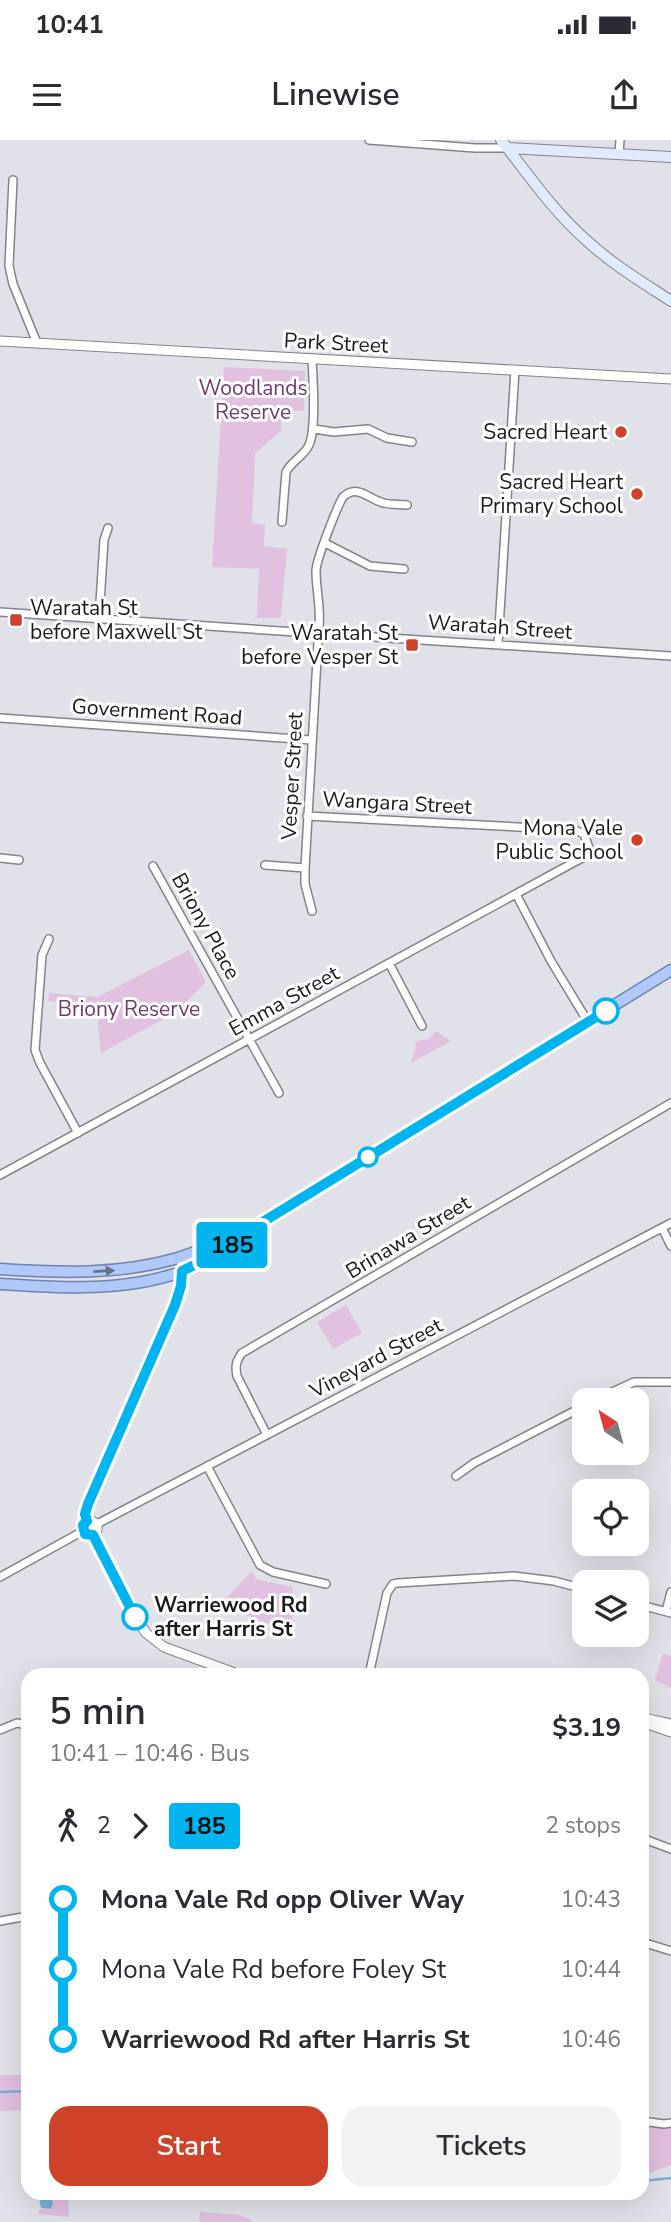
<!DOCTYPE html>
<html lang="en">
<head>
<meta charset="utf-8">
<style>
	:root { --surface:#fff; --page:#f2f2f3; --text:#2b2b33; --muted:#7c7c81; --accent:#ce4229 }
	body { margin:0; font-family:"Nunito Sans",sans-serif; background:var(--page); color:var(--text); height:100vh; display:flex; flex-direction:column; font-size:26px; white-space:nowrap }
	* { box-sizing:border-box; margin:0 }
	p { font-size:23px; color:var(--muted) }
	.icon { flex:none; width:38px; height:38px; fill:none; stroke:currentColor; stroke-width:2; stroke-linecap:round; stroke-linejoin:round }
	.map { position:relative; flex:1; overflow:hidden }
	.drawer { position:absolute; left:21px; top:1528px; width:628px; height:532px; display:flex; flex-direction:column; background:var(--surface); border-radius:21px; box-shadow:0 7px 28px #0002 }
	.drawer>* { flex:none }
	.badge { padding:0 14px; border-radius:5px; font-size:24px; line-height:46px }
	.needle { width:46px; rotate:324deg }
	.tools { position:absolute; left:572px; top:1248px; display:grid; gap:14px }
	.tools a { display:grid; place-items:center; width:77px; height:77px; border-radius:14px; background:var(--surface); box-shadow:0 7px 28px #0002; font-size:35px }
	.map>.badge { position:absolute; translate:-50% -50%; box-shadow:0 0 0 4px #fff }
	.legs { display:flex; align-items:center; gap:10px; height:77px; padding:0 28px; font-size:23px }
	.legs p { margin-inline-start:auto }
	.overview { display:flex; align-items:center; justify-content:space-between; height:119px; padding:0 28px }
	h1 { font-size:38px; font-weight:600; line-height:52px }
	.button { display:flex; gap:14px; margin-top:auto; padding:14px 28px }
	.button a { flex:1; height:80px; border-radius:21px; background:var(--accent); color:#fff; font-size:28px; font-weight:600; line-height:80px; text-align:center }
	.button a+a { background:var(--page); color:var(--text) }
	ul { padding:0 28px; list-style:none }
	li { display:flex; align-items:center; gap:24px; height:70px; font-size:26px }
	li i { display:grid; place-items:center; width:10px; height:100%; margin:0 9px; background:currentColor }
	li i::after { content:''; width:18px; height:18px; margin:-9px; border:5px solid; border-radius:50%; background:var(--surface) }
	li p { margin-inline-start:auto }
	li:first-child i { background:linear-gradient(#0000 50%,currentColor 0) }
	li:last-child i { background:linear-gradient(currentColor 50%,#0000 0) }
	.status { display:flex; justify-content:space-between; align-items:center; height:49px; padding:0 35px; background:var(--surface); direction:ltr }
	.status svg { height:19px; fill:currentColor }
	header { display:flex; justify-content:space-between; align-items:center; height:91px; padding:0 28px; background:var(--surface); font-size:32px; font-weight:600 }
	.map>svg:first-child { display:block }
</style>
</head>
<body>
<div class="status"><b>10:41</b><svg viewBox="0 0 49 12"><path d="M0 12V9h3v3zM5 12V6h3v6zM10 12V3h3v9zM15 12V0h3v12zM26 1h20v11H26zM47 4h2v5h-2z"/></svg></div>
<header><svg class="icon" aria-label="menu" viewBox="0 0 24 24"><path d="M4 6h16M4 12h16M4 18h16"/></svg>Linewise<svg class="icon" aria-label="share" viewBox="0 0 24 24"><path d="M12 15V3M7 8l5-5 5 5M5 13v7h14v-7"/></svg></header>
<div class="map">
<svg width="671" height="2082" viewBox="0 0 671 2082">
	<rect width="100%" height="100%" fill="#e1e2e9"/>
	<!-- green -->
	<path fill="#e2c0e0" d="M224 227 305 231 304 271 282 270 281 291 255 313 252 383 265 385 264 406 287 409 281 478H257L259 429 212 427Z
		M189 810 206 842 176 872 101 913 96 865 48 861 49 853 97 857Z
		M436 891 451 901 411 923 417 901 429 899Z
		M346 1165 362 1193 333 1209 317 1182Z
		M252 1431 256 1439 293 1447 292 1487 279 1488 220 1465Z
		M663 1513 671 1516V1548L655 1540Z
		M0 1935H28V1970L0 1971Z
		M642 1985 671 1986V2025L642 2036Z
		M52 2053H68L69 2077 38 2074 40 2069 51 2070Z
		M200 2072 239 2075 252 2080V2082H199Z"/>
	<!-- water -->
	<path fill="#79afd8" d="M38 2053H51L53 2064 51 2069 41 2068Z"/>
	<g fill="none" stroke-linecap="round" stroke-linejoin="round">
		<!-- stream -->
		<path stroke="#79afd8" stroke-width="2.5" d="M0 1952 28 1951
			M642 2041 671 2038"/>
		<defs>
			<path id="minor" d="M369 0 475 8H507
				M619 14 620 0
				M13 40 9 126 13 144 37 203
				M314 289 334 292 368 289 387 298 412 302
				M282 382 286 332C291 322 302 317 308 307 317 292 313 239 312 219
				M325 403 370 426 404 429
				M0 472 311 493
				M99 478 104 400 108 388
				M319 487C321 467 316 450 316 431 316 420 337 367 343 357 358 343 369 360 384 363 392 365 400 364 407 365
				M327 494 671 516
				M498 504 515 230
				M0 578 311 600
				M0 718 19 720
				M265 725 305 728
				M153 726 279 953
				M516 754 551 821 588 882
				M312 771 305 744V728L318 502
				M49 799 42 815 35 910 40 923 78 993
				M389 823 422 886
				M0 1035 569 725 584 717 589 708 584 694 575 690 307 676
				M662 1088 671 1106
				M595 1260 634 1242H671
				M267 1295 237 1236C235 1226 236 1221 242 1213L671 963
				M207 1326 260 1425 273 1432 326 1444
				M456 1336 474 1323 584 1266
				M97 1384 671 1083
				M0 1437 83 1391
				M637 1464 671 1473
				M666 1471 671 1452
				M369 1535 387 1453 393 1444 397 1443 514 1436 554 1441 584 1449
				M0 1590 17 1583 28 1585
				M642 1696 647 1700 671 1709
				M0 1781 28 1776
				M642 1802 671 1811
				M642 1981 664 1984 671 1983"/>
			<path id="tertiary" d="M0 201 671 239
				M87 1381 85 1374 87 1364 175 1165 181 1146 182 1117
				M87 1381H92L97 1384V1390L93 1395
				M87 1381 83 1385V1391L87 1395H93
				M93 1395 136 1478 146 1493 164 1507 240 1535
				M644 1578 671 1584
				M642 1582 671 1592"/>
			<path id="secondary" d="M501 0C528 34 553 71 586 100 612 124 642 142 671 161
				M507 8 671 17"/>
			<path id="trunk" d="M0 1129C60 1133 119 1135 178 1118 200 1111 222 1100 244 1092
				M0 1144C75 1149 156 1154 223 1112 233 1105 243 1096 253 1089L671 830"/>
		</defs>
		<!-- minor casing -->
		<use href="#minor" stroke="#838389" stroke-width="10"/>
		<!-- tertiary casing -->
		<use href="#tertiary" stroke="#838389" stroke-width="11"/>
		<!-- secondary casing -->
		<use href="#secondary" stroke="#838389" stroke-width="12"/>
		<!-- trunk casing -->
		<use href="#trunk" stroke="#6f83ac" stroke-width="13"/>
		<!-- minor -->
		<use href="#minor" stroke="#fff" stroke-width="7"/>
		<!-- tertiary -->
		<use href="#tertiary" stroke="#fff" stroke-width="9"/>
		<!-- secondary -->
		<use href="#secondary" stroke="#e1ebfd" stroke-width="10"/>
		<!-- trunk -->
		<use href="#trunk" stroke="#b0c8fa" stroke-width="10"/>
	</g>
	<!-- one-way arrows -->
	<defs><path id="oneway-solid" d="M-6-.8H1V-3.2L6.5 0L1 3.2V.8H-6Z" transform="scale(1.75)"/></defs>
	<use fill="#66728c" href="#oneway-solid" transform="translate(104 1131) rotate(-3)"/>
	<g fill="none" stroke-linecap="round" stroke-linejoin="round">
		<defs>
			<path id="line-1" d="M135 1477 93 1395 85 1394 83 1385 87 1381 85 1374 88 1364 175 1165 181 1146 182 1131 224 1111 253 1088 606 871"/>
		</defs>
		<!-- line-1 casing -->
		<use href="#line-1" stroke="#fff" stroke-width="16"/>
		<!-- line-1 -->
		<use href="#line-1" stroke="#00b5ef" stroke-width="10"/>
	</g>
	<!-- markers -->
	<g fill="#ce4229" stroke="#fff" stroke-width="2.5">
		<circle cx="621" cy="292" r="7"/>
		<circle cx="637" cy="354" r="7"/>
		<rect x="9" y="473" width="14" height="14" rx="3.5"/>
		<rect x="405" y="498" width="14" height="14" rx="3.5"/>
		<circle cx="637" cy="700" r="7"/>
	</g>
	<g fill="#fff" stroke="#00b5ef" stroke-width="3.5">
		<circle cx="606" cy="871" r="12"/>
		<circle cx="368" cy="1017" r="9"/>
		<circle cx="135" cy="1477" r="12"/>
	</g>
	<g text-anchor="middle" stroke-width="6" stroke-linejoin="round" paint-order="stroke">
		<!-- street labels -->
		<g font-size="21" fill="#1b1b1e" stroke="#fff">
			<text transform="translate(336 203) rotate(3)" y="7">Park Street</text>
			<text transform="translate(500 487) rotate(4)" y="7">Waratah Street</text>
			<text transform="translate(157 572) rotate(4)" y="7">Government Road</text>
			<text transform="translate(292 636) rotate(-87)" y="7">Vesper Street</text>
			<text transform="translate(397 663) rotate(3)" y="7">Wangara Street</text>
			<text transform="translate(206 786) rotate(61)" y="7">Briony Place</text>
			<text transform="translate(284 861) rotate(-29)" y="7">Emma Street</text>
			<text transform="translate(408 1097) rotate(-31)" y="7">Brinawa Street</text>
			<text transform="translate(376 1218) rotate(-28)" y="7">Vineyard Street</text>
		</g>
		<!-- park labels -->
		<g font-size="21" fill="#723870" stroke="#fff">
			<text x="253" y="255">Woodlands<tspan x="253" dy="24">Reserve</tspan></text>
			<text x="129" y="876">Briony Reserve</text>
		</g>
		<!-- poi labels -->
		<g font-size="21" fill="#1b1b1e" stroke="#fff" text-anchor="end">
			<text x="607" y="299">Sacred Heart</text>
			<text x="623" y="349">Sacred Heart<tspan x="623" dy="24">Primary School</tspan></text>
			<text x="30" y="475" text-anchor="start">Waratah St<tspan x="30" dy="24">before Maxwell St</tspan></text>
			<text x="398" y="500">Waratah St<tspan x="398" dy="24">before Vesper St</tspan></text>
			<text x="623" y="695">Mona Vale<tspan x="623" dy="24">Public School</tspan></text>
		</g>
		<!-- stop labels -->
		<g font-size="21" font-weight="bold" fill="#1b1b1e" stroke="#fff" text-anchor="start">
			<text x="154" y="1472">Warriewood Rd<tspan x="154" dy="24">after Harris St</tspan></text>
		</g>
	</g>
</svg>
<div class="tools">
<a><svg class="needle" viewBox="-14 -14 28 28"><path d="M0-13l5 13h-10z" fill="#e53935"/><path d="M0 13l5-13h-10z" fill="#7c7c81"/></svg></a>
<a><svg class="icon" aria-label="locate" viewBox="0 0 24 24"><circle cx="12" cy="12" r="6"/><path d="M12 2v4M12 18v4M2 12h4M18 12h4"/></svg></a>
<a><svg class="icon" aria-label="layers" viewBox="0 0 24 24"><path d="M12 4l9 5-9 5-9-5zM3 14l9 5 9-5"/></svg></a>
</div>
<b class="badge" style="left:232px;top:1105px;background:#00b5ef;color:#111">185</b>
<section class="drawer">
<div class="overview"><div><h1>5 min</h1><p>10:41 – 10:46 · Bus</p></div><b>$3.19</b></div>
<div class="legs"><svg class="icon" aria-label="walk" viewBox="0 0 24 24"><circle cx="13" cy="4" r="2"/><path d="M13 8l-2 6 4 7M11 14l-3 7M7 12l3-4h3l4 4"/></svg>2<svg class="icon" aria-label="forward" viewBox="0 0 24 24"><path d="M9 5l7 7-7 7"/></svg><b class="badge" style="background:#00b5ef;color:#111">185</b><p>2 stops</p></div>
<ul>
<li><i style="color:#00b5ef"></i><b>Mona Vale Rd opp Oliver Way</b><p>10:43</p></li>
<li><i style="color:#00b5ef"></i><span>Mona Vale Rd before Foley St</span><p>10:44</p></li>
<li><i style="color:#00b5ef"></i><b>Warriewood Rd after Harris St</b><p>10:46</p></li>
</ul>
<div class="button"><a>Start</a><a>Tickets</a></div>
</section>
</div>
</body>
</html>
